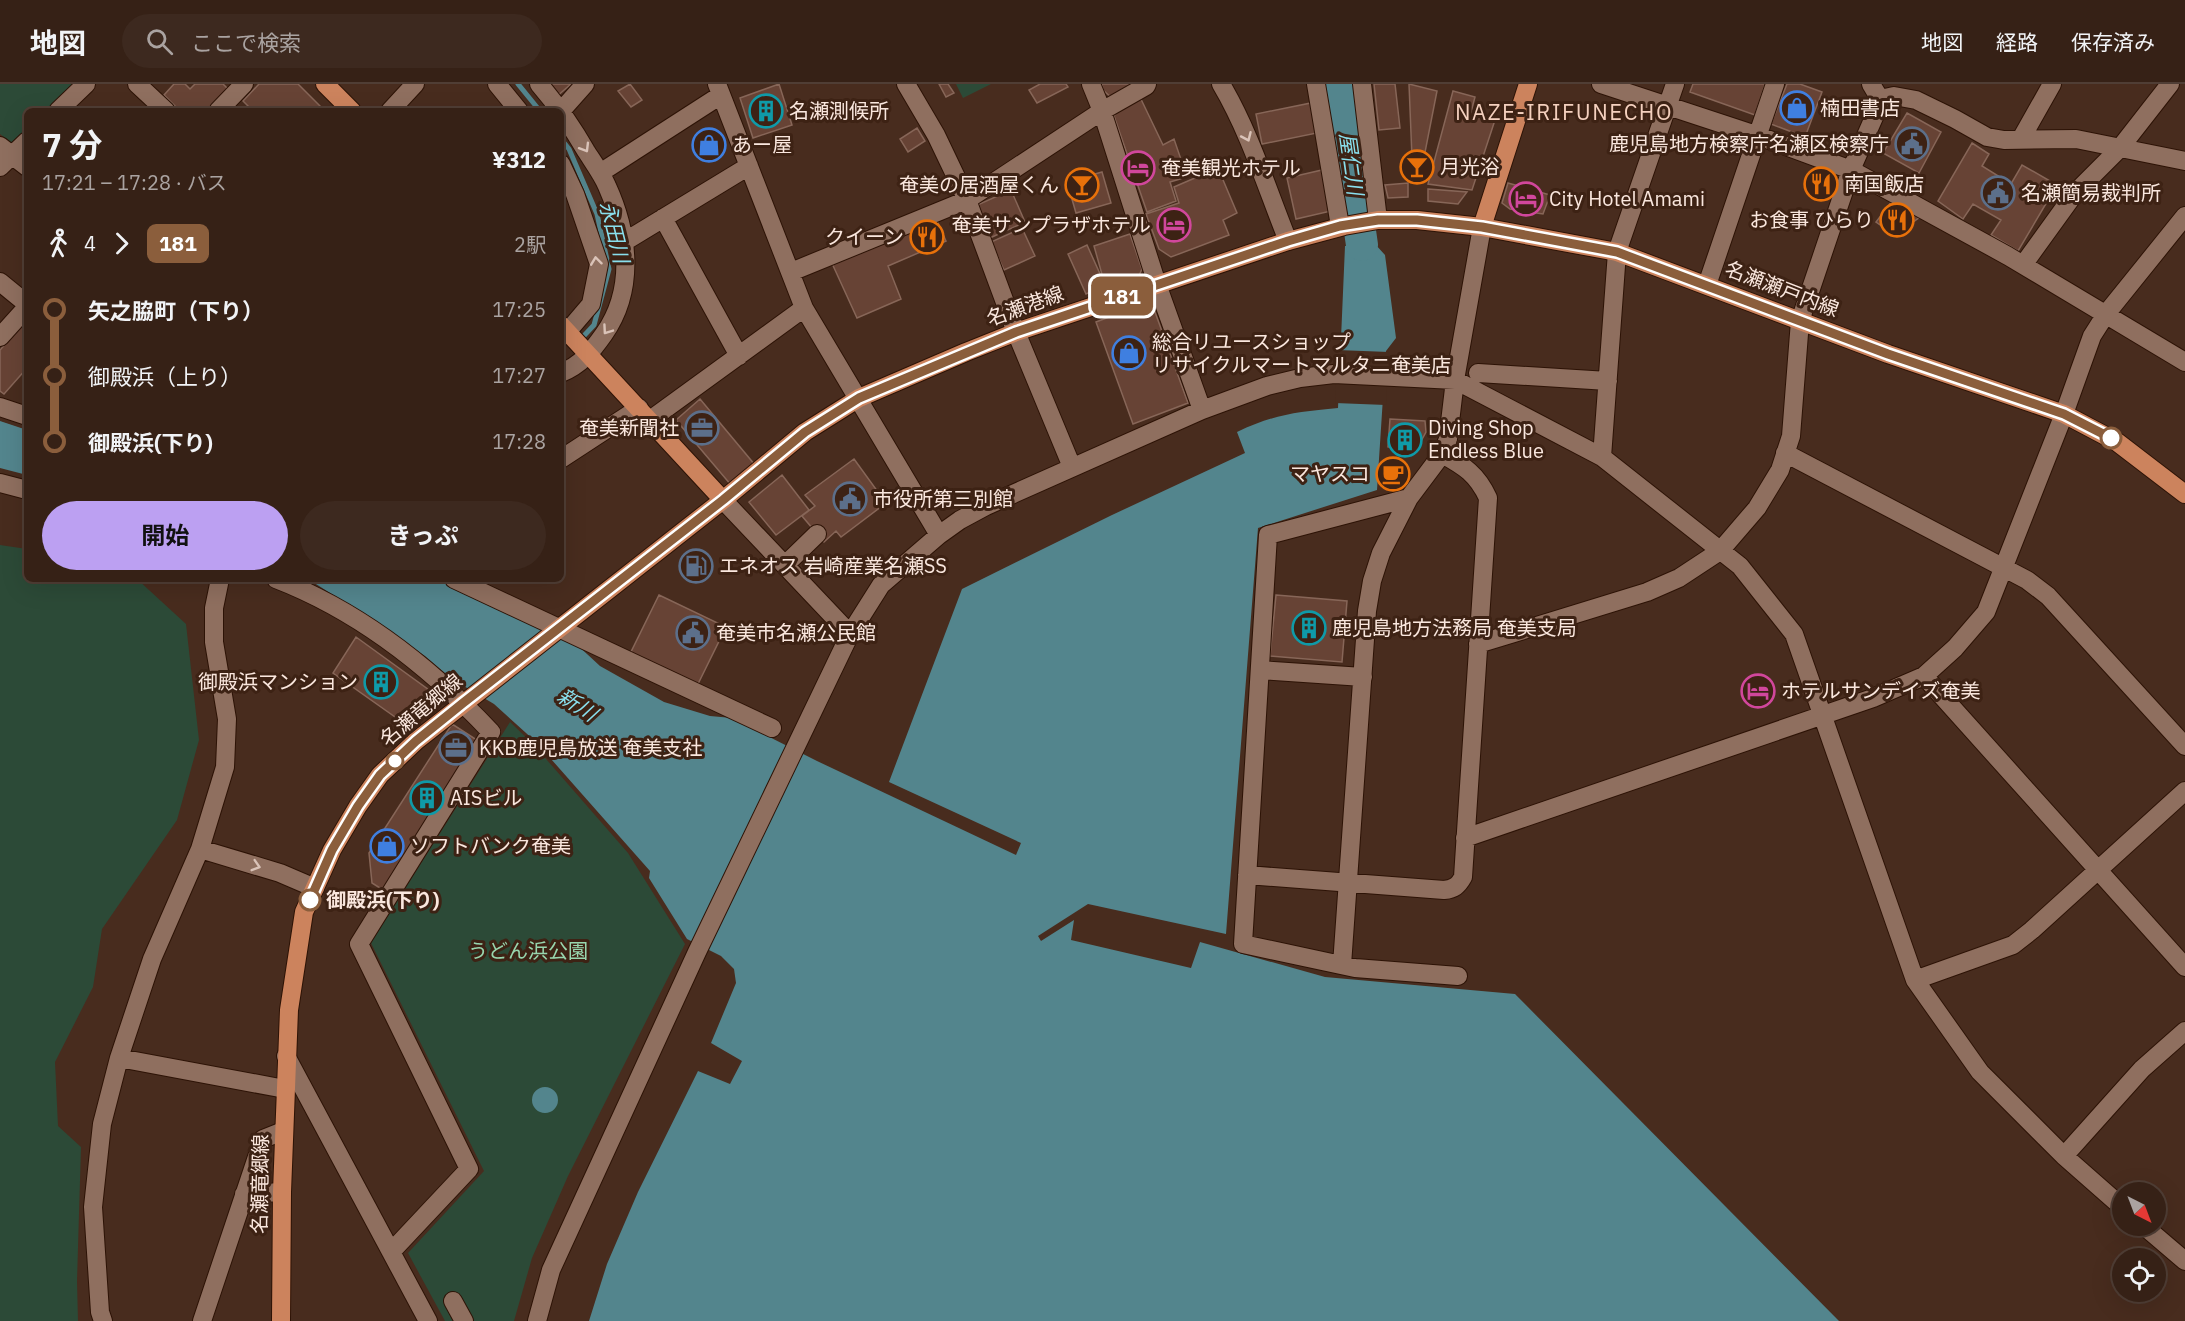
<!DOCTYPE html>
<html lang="ja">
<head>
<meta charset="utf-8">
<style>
	:root { --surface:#362116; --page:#3d291f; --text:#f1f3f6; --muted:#aaa3a1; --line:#503e35; --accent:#bca0f2 }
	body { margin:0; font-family:"IBM Plex Sans","Noto Sans JP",sans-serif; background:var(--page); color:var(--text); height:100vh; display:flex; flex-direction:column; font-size:22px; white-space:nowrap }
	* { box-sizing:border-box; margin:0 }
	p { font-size:20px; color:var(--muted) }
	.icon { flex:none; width:33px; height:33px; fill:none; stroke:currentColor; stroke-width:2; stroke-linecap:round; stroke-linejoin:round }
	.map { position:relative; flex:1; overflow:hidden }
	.drawer { position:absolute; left:24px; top:24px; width:540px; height:474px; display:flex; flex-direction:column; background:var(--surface); border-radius:9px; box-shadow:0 6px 24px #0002,0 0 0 2px var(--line) }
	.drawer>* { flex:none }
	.badge { padding:0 12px; border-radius:9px; font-size:21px; line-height:39px }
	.needle { width:39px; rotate:138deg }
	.tools { position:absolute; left:2112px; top:1098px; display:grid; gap:12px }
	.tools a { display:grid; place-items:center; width:54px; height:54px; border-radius:50%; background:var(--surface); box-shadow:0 6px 24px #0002,0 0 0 2px var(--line); font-size:30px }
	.map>.badge { position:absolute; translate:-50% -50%; box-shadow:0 0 0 3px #fff }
	.legs { display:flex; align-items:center; gap:9px; height:66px; padding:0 18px; font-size:20px }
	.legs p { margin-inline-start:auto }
	.overview { display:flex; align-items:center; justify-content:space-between; height:102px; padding:0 18px }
	h1 { font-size:33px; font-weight:700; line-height:45px }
	.primary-button { display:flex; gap:12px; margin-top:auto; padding:12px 18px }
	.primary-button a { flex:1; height:69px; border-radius:36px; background:var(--accent); color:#111; font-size:24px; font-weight:700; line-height:69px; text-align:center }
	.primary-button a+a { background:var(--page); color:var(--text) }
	ul { padding:0 18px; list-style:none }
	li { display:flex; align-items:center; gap:21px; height:66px; font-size:22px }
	li i { display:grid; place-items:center; width:9px; height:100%; margin:0 8px; background:currentColor }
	li i::after { content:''; width:15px; height:15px; margin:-8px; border:4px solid; border-radius:50%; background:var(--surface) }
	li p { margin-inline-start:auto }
	li:first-child i { background:linear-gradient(#0000 50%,currentColor 0) }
	li:last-child i { background:linear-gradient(currentColor 50%,#0000 0) }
	header { display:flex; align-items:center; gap:36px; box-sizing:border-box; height:84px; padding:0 30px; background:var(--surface); border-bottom:2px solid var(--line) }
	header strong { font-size:28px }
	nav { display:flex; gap:33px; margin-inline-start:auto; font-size:21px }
	.search { width:420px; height:54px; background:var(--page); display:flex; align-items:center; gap:15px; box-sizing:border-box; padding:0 21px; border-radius:33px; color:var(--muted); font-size:22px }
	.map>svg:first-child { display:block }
</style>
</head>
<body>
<header>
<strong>地図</strong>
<div class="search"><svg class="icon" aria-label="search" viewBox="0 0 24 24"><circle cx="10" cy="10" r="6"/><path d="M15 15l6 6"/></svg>ここで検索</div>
<nav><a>地図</a><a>経路</a><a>保存済み</a></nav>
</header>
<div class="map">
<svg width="2185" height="1237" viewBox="0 0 2185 1237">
	<rect width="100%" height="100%" fill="#482c1e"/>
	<!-- green -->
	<path fill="#2c4a37" d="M0 0H74L45 27H27V44L11 59 0 50Z
		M956 0H991L963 14Z
		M0 461 27 465V495H137L186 540 199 656 177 736 102 845 93 903 55 978 58 1042 81 1063 77 1197 78 1237H0Z
		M510 638 533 660 628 769 685 860 568 1092 532 1174 514 1237H445L408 1169 484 1087 371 859Z"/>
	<!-- water -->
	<path fill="#53858d" d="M1375 160 1385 171 1396 254 1386 267 1377 406 1258 444 1226 850 1088 820 1038 852 1041 857 1074 836 1071 856 1191 884 1200 858 1325 893 1515 910 1839 1237H589L607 1180 638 1108 698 987 730 1000 742 977 711 959 736 899 734 885 721 872 687 855 649 794 650 787 536 658 494 620 452 595 425 572 371 535 308 495H436L574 558 600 582 664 618 710 632 732 634 817 677 1016 771 1021 759 889 698 962 505 1112 431 1245 369 1237 348C1275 330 1297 328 1338 324L1345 162Z
		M0 337 27 346V391L0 384Z
		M532 1016a13 13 0 1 1 26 0a13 13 0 1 1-26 0Z"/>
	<!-- pier -->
	<path fill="#482c1e" d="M1337 266 1389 268 1386 321 1335 319Z"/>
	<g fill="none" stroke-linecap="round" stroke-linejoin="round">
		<!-- stream -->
		<path stroke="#53858d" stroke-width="5" d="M518 0 540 27
			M561 55 569 65 597 130 609 185 594 241 579 257"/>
		<!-- river -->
		<path stroke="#53858d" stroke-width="32" d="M1339 0 1362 161"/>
	</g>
	<!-- building -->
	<path fill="#674335" stroke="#876658" stroke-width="1.5" d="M174 0H185L190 5 195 0H223L228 5 205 27H180L164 11Z
		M259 0H298L322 24 319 27H253L243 17Z
		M543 0H571L555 14Z
		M630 0 642 16 631 23 618 7Z
		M779 0 792 41 753 54 740 14Z
		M939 0H948L954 9 946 13Z
		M1040 0H1066L1068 3 1037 19 1029 6Z
		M1102 0H1137L1113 15 1103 6Z
		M1374 0H1395L1400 44 1379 46Z
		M1409 0 1437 7 1419 99 1413 98Z
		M1693 0H1765L1755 31 1690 8Z
		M1787 0H1800L1822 8 1805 53 1771 40Z
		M1453 7 1475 13 1471 28 1495 36 1472 106 1428 100Z
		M1139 11 1163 61 1174 55 1187 93 1170 98 1176 117 1147 128 1114 32 1119 25Z
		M1311 19 1317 49 1262 60 1256 30Z
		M1907 29 1941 48 1919 89 1883 69Z
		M917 44 925 57 908 68 900 55Z
		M715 49 722 58 702 72 695 62Z
		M1972 59 1989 70 1982 82 2011 100 2022 81 2057 101 2018 167 1991 151 2001 136 1973 120 1963 135 1938 117Z
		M1218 84 1237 129 1223 136 1229 151 1171 173 1159 165 1146 130 1179 119 1174 103Z
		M1322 86 1331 127 1296 135 1287 94Z
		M1812 87 1837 98 1830 113 1805 102Z
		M1102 88 1111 119 1076 129 1067 98Z
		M1408 99V113L1388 114 1385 101Z
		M1508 99 1550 111 1543 130 1510 125 1502 119Z
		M1428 105 1467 108 1458 120 1428 117Z
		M1011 106 1025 138 990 154 975 122Z
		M1892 117 1920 133 1895 151 1876 138Z
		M935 132 946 157 888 182 901 215 857 234 830 175Z
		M1022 144 1035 172 1004 186 991 158Z
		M1130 150 1142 185 1136 198 1109 207 1105 201 1094 162Z
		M1087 161 1105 201 1086 210 1068 170Z
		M1151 217 1188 319 1133 340 1096 238Z
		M27 236V284L4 310 0 307V266Z
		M700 315 755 381 731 401 676 336Z
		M1390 335 1425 337 1426 348 1415 368 1388 363Z
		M854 375 886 419 841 453 836 447 824 458 802 432 815 422 805 411Z
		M1388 381 1400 383 1403 387 1390 404 1386 405Z
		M782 391 809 426 776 451 749 418Z
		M659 511 726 543 695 606 628 574Z
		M1276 511 1347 517 1342 578 1270 572Z
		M356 553 429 606 405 640 333 589Z
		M452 640 483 660 391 811 372 799 369 769Z"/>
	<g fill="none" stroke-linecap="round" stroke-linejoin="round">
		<defs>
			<path id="minor" d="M137 0 166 27
				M497 0 519 27
				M539 0C558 22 571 41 586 67 593 78 602 90 607 102 629 150 635 206 604 250 592 267 581 281 561 289
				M717 0 804 224 939 451
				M906 0 936 51 967 116 1016 248 1072 383
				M1091 0 1102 27 1157 200 1202 326
				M1221 0C1250 49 1267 105 1288 157
				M1316 0 1340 142
				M1362 0 1378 136
				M1601 0 1756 51 1851 86 2008 172 2185 278
				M1880 15 1894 12 1916 16 1955 35 1987 53 2004 56 2076 55 2185 77
				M58 27 86 0
				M218 27 244 0
				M390 27 415 0
				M561 27 585 0
				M2021 55 2052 0
				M0 62 27 83
				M561 80 575 110 599 180 591 220 568 247 561 252
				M0 83 27 57
				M600 89 721 11
				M663 134 739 272
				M624 158 749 82
				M2023 181 2075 109 2120 64 2170 0
				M791 188 967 116 1102 27 1146 2 1147 0
				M0 198 27 220
				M1707 201 1775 0
				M0 253 27 223
				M1478 289 1608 297
				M0 323 27 332
				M650 336 804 224
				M1785 369 2027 496 2048 512 2185 662
				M1602 373 1617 168 1675 0
				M561 375 639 324
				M0 399 27 406
				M1409 414 1268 451 1243 860 1355 884 1458 892
				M723 416 850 550
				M785 481 817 450
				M276 495C359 527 431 584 491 648L359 860 469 1085 391 1168
				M454 495 772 644
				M1478 560 1647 508 1679 494 1720 467 1757 424 1780 386 1791 352 1800 237 1851 86 1878 24 1880 15 1871 0
				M1260 586 1363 593
				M1924 592 2185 883
				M1465 754 1873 614 1924 592 1955 564 1986 528 2064 330 2092 252 2106 230 2185 132
				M200 765 280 789 315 804
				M1247 791 1444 806C1454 805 1458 802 1463 793L1488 414C1477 390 1464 382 1442 370
				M1342 881 1367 527 1372 497 1381 469 1409 414 1442 370 1448 355 1455 296 1482 143
				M1915 896 2013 861 2032 846 2185 707
				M286 972 428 1237
				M119 974 285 1005
				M2064 1072 2142 985 2185 947
				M244 1110 282 1108
				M2144 1142 2185 1177
				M453 1217 464 1237
				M103 1237 100 1228 93 1123 102 1040 119 974 152 875 200 765 225 683 227 635 214 558V524L220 495
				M202 1237 263 1055 283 1047
				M537 1237 551 1186 697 868 850 550 881 501 939 451 960 436 986 422 1202 326 1267 302 1300 294 1334 290 1455 296 1602 373 1740 482 1794 550 1915 896 1980 988 2064 1072 2122 1123"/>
			<path id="major" d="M325 0 352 27
				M1482 143 1528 0
				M723 416 805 348 859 314 966 268 1016 248 1288 157 1344 142 1378 136H1417L1482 143 1617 168 1888 270 2064 330 2117 358 2185 410
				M281 1237 282 1108 289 926 304 828 332 766 358 722 380 691 416 657 723 416 561 241"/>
		</defs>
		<!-- minor casing -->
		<use href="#minor" stroke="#2d1306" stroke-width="20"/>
		<!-- major casing -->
		<use href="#major" stroke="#2d1306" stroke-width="20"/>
		<!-- minor -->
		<use href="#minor" stroke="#8f6f5f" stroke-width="18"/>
		<!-- major -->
		<use href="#major" stroke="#cc835d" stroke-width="18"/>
	</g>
	<!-- one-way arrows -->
	<defs><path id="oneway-chevron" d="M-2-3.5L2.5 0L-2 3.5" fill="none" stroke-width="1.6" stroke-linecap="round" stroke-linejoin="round" transform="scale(1.5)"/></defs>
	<g stroke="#dac3b8">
		<use href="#oneway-chevron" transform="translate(1247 53) rotate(66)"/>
		<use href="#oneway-chevron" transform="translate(585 64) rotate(59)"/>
		<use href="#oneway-chevron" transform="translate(596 177) rotate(-97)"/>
		<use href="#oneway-chevron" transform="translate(607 246) rotate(125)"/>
		<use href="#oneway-chevron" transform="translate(256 782) rotate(17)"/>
	</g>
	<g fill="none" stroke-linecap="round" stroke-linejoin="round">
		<defs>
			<path id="line-1" d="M310 816 332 766 358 722 380 691 416 657 463 619 723 416 805 348 859 314 1016 248 1288 157 1340 142 1378 136H1417L1482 143 1617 168 1888 270 2064 330 2111 354"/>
		</defs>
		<!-- line-1 casing -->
		<use href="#line-1" stroke="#fff" stroke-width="14"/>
		<!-- line-1 -->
		<use href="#line-1" stroke="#8b5e3c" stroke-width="9"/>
	</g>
	<!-- icons -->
	<defs>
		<symbol id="shop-ring" viewBox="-11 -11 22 22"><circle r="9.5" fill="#3d2214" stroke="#3f7fe0" stroke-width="1.5"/><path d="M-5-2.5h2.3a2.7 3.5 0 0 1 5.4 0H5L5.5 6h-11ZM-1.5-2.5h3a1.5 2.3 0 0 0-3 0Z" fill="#3f7fe0"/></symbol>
		<symbol id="building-ring" viewBox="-11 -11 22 22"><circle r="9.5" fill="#3d2214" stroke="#0f9aa8" stroke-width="1.5"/><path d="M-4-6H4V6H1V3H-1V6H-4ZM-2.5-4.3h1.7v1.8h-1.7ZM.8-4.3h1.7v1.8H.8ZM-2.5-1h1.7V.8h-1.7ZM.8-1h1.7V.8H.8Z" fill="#0f9aa8"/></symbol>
		<symbol id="civic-ring" viewBox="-11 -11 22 22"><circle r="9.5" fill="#3d2214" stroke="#5c6f8a" stroke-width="1.5"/><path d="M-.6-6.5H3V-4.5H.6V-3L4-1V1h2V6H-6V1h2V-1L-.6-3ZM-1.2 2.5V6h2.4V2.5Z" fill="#5c6f8a"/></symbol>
		<symbol id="bar-ring" viewBox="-11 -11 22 22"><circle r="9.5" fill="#3d2214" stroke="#e8710a" stroke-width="1.5"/><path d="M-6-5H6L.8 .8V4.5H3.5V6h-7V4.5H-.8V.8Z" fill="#e8710a"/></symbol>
		<symbol id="hotel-ring" viewBox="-11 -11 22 22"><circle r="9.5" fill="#3d2214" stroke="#d1479c" stroke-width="1.5"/><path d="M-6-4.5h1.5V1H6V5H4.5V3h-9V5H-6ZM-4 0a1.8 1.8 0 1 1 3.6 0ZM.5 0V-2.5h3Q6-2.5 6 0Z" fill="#d1479c"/></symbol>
		<symbol id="restaurant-ring" viewBox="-11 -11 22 22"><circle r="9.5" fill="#3d2214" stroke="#e8710a" stroke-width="1.5"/><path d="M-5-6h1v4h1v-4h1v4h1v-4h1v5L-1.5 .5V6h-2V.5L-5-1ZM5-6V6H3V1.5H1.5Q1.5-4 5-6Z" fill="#e8710a"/></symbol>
		<symbol id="office-ring" viewBox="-11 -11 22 22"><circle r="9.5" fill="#3d2214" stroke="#5c6f8a" stroke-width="1.5"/><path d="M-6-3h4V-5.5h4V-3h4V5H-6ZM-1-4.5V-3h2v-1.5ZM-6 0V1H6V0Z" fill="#5c6f8a"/></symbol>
		<symbol id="cafe-ring" viewBox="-11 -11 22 22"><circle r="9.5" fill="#3d2214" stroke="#e8710a" stroke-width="1.5"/><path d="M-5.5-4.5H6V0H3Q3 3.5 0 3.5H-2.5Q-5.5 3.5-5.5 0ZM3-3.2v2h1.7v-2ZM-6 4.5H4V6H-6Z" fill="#e8710a"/></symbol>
		<symbol id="fuel-ring" viewBox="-11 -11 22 22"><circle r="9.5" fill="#3d2214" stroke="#5c6f8a" stroke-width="1.5"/><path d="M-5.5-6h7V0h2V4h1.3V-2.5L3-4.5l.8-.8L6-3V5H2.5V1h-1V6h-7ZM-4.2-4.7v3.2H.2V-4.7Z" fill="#5c6f8a"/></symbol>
	</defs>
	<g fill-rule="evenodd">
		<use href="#shop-ring" x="1778" y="5" width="38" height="38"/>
		<use href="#building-ring" x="747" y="8" width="38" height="38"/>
		<use href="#civic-ring" x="1893" y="41" width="38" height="38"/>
		<use href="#shop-ring" x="690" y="42" width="38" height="38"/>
		<use href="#bar-ring" x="1398" y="64" width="38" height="38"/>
		<use href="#hotel-ring" x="1119" y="65" width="38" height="38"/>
		<use href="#restaurant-ring" x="1802" y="81" width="38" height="38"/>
		<use href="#bar-ring" x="1063" y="82" width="38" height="38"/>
		<use href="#civic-ring" x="1979" y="90" width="38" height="38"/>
		<use href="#hotel-ring" x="1507" y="96" width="38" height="38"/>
		<use href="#restaurant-ring" x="1878" y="117" width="38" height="38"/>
		<use href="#hotel-ring" x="1155" y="122" width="38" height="38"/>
		<use href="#restaurant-ring" x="908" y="134" width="38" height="38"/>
		<use href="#shop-ring" x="1110" y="250" width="38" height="38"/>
		<use href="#office-ring" x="683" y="325" width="38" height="38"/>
		<use href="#building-ring" x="1386" y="337" width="38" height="38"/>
		<use href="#cafe-ring" x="1374" y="371" width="38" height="38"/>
		<use href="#civic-ring" x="831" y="396" width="38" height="38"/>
		<use href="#fuel-ring" x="677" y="463" width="38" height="38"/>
		<use href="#building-ring" x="1290" y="525" width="38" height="38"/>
		<use href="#civic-ring" x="674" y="530" width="38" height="38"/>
		<use href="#building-ring" x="362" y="579" width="38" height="38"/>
		<use href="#hotel-ring" x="1739" y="588" width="38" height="38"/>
		<use href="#office-ring" x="437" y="645" width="38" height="38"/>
		<use href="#building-ring" x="408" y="695" width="38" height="38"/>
		<use href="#shop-ring" x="368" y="743" width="38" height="38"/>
	</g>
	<!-- markers -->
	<g fill="#fff" stroke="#8b5e3c" stroke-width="3">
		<circle cx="2111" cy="354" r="10"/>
		<circle cx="395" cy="677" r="8"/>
		<circle cx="310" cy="816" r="10"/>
	</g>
	<g text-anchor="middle" stroke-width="6" stroke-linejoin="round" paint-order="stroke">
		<!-- poi labels -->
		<g font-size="20" fill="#fae7de" stroke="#3d2214" text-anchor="start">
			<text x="1820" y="31">楠田書店</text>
			<text x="789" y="34">名瀬測候所</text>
			<text x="1889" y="67" text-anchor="end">鹿児島地方検察庁名瀬区検察庁</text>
			<text x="732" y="68">あー屋</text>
			<text x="1440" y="90">月光浴</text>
			<text x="1161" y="91">奄美観光ホテル</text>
			<text x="1844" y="107">南国飯店</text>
			<text x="1059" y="108" text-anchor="end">奄美の居酒屋くん</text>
			<text x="2021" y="116">名瀬簡易裁判所</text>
			<text x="1549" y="122">City Hotel Amami</text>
			<text x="1874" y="143" text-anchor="end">お食事 ひらり</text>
			<text x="1151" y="148" text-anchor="end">奄美サンプラザホテル</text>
			<text x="904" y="160" text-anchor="end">クイーン</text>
			<text x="1152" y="265">総合リユースショップ<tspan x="1152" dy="23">リサイクルマートマルタニ奄美店</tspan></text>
			<text x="679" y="351" text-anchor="end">奄美新聞社</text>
			<text x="1428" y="351">Diving Shop<tspan x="1428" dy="23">Endless Blue</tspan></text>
			<text x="1370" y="397" text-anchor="end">マヤスコ</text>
			<text x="873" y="422">市役所第三別館</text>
			<text x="719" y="489">エネオス 岩崎産業名瀬SS</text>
			<text x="1332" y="551">鹿児島地方法務局 奄美支局</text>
			<text x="716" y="556">奄美市名瀬公民館</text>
			<text x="358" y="605" text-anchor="end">御殿浜マンション</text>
			<text x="1781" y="614">ホテルサンデイズ奄美</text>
			<text x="479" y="671">KKB鹿児島放送 奄美支社</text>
			<text x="450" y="721">AISビル</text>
			<text x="410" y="769">ソフトバンク奄美</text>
		</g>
		<!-- street labels -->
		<g font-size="20" fill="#fae7de" stroke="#3d2214">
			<text transform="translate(1782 205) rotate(21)" y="7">名瀬瀬戸内線</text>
			<text transform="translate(1025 222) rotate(-20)" y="7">名瀬港線</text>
			<text transform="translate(421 626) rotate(-40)" y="7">名瀬竜郷線</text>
			<text transform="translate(260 1100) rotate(-89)" y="7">名瀬竜郷線</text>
		</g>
		<!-- stop labels -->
		<g font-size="20" font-weight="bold" fill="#fae7de" stroke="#3d2214" text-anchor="start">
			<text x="326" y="823">御殿浜(下り)</text>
		</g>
		<!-- park labels -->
		<g font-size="20" fill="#98d6ae" stroke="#3d2214">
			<text x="528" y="874">うどん浜公園</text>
		</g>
		<!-- water labels -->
		<g font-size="21" font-style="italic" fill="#89dfed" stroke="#3d2214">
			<text transform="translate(1351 80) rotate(82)" y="7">屋仁川</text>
			<text transform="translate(614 148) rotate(76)" y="7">永田川</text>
			<text transform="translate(577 621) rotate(33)" y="7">新川</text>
		</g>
		<!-- quarter labels -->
		<g font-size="22" letter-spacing="1.5" fill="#f4d0be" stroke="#3d2214">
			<text x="1564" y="36">NAZE-IRIFUNECHO</text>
		</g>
	</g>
</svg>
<div class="tools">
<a><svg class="needle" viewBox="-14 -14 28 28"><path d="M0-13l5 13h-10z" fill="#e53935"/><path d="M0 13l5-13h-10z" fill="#aaa3a1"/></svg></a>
<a><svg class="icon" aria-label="locate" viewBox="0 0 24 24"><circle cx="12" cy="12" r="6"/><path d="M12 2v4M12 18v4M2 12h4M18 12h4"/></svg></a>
</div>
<b class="badge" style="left:1122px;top:212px;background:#8b5e3c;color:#fff">181</b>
<section class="drawer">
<div class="overview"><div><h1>7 分</h1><p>17:21 – 17:28 · バス</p></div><b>¥312</b></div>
<div class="legs"><svg class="icon" aria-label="walk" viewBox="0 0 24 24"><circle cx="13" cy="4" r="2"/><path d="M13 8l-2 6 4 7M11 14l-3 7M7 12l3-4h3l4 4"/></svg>4<svg class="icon" aria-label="forward" viewBox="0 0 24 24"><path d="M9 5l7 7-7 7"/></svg><b class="badge" style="background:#8b5e3c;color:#fff">181</b><p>2駅</p></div>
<ul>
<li><i style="color:#8b5e3c"></i><b>矢之脇町（下り）</b><p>17:25</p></li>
<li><i style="color:#8b5e3c"></i><span>御殿浜（上り）</span><p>17:27</p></li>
<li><i style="color:#8b5e3c"></i><b>御殿浜(下り)</b><p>17:28</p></li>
</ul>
<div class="primary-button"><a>開始</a><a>きっぷ</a></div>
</section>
</div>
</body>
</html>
